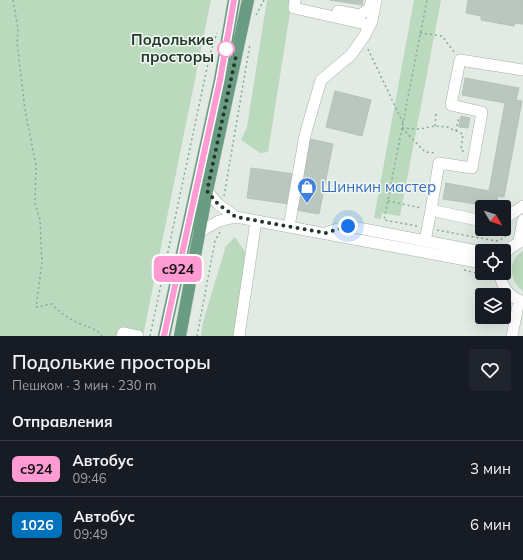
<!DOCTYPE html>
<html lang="ru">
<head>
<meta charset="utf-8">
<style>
	:root { --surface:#171b24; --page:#20242c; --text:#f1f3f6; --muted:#9ea1a6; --line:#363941 }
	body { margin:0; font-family:Mulish,sans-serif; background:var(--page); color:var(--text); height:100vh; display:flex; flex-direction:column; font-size:15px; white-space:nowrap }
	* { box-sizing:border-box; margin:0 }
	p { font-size:13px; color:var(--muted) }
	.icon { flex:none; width:22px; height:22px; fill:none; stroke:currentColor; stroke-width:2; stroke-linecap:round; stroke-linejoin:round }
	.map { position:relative; height:336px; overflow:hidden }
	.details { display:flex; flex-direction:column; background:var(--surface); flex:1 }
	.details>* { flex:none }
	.badge { padding:0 8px; border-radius:6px; font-size:14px; line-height:26px }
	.needle { width:26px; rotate:129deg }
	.controls { position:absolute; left:475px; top:200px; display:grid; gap:8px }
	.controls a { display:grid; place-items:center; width:36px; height:36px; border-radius:4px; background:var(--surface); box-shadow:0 4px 16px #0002; font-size:20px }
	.you { position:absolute; width:20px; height:20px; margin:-10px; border:3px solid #fff; border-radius:50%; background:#1a73e8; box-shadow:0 0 0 6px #1a73e833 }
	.map>.badge { position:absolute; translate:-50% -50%; box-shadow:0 0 0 2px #fff }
	h2 { padding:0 12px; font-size:15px; line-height:36px }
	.round { display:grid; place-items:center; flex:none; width:42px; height:42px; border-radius:4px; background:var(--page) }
	.summary { display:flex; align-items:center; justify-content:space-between; height:68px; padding:0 12px }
	h1 { font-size:19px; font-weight:600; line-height:30px }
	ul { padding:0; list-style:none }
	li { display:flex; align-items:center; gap:12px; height:56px; padding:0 12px; border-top:1px solid var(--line) }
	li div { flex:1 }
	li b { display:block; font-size:15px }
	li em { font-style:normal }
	li .badge { min-width:44px; font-weight:700; text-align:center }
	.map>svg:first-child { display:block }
</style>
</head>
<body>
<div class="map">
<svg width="523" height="336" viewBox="0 0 523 336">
	<rect width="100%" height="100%" fill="#e1eae3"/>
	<!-- green -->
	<path fill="#bbd9bc" d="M0 0H211L143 336H0Z
		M267 0H292L268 152 260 153 241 140 247 127Z
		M414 0H441L400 216 382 213 381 219 374 218Z
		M235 237 246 253 236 336H201L203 322 226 246Z
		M523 251V291C509 280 507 261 523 251Z"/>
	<!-- building -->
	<path fill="#b9c7bf" stroke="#b4c3b9" d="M330 0H363L362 5Z
		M468 0H523V24L515 23 514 26 481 20V16L466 13Z
		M465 78 519 88 516 100 522 101 504 197 498 196 496 207 443 199 446 183 489 191 505 103 462 95Z
		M335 91 371 100 362 136 326 127Z
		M461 116 470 118 468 128 459 127Z
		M310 139 333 144 319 214 296 210Z
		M251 168 294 174 289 204 247 198Z"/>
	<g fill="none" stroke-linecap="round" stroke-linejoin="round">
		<defs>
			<path id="minor" d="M295 0 294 8 370 25
				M338 11 360 15 369 9 372 0
				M207 191 218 204 236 217
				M504 219 523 206
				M482 221 431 210 439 163 472 168 482 112 451 105 460 60 523 70
				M289 227 305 135 321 80 351 55 365 35 372 21 376 0
				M199 232 219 221 236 217 482 263
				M328 232 348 226 482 252
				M425 241 431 210
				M519 241 523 220
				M504 256 510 248 523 240
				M500 273C501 287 510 297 523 302
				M122 336 123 333 138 336
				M239 336 256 221
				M512 336 519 300"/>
			<path id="major" d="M164 336 220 80 234 0
				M180 336 207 191 248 0"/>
		</defs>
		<!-- minor casing -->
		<use href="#minor" stroke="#a4b1a9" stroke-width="12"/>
		<!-- major casing -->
		<use href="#major" stroke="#c1c8c4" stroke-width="13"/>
		<!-- path -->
		<path stroke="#84ab94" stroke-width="1.5" stroke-dasharray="2 3" stroke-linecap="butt" d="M13 0 18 29 17 42 25 110 36 166 35 203 40 220 42 263 36 307 52 304C60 313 69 319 81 324 89 328 96 328 102 336
			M256 15 264 0
			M420 33 442 36 454 52
			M368 49 403 123
			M435 126 436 114
			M402 128 420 129 435 126 447 127 463 134 461 150 465 152
			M402 128 425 152 436 153
			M456 131 459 117
			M224 196 250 44
			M388 201 421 208
			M417 226 384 220 427 0
			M437 230 496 241 500 240 510 233
			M493 251 496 241
			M464 270 491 277
			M150 336 210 54 217 33
			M197 336 215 241 220 232"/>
		<!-- minor -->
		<use href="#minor" stroke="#fff" stroke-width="11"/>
		<!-- major -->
		<use href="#major" stroke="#699c82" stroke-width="12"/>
	</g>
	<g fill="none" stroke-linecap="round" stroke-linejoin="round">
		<defs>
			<path id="line" d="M164 336 220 80 234 0"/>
		</defs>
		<!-- line casing -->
		<use href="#line" stroke="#fff" stroke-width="9"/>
		<!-- line -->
		<use href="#line" stroke="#ff9ad2" stroke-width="6"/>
		<!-- walk -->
		<path stroke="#23392d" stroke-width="4" stroke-dasharray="0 7.2" d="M226 49 236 56 207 191 218 204 236 217 326 233 348 226"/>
	</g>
	<!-- icons -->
	<defs>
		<symbol id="shop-pin" viewBox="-11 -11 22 30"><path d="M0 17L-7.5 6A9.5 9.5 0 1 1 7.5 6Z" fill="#3f7fe0" stroke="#f1f7f2"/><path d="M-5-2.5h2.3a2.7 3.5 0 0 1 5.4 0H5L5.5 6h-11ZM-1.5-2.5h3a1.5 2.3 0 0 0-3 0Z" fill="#fff"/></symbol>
	</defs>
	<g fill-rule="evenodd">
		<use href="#shop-pin" x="296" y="176" width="22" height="30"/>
	</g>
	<!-- markers -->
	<circle fill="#fff" stroke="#ff9ad2" stroke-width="2" cx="226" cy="49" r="8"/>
	<g text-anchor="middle" stroke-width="3" stroke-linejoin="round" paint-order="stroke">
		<!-- stop labels -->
		<g font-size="15" font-weight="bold" fill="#23392d" stroke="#f1f7f2" text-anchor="end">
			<text x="214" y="45">Подолькие<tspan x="214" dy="17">просторы</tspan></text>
		</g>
		<!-- shop labels -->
		<g font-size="15" fill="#366cbe" stroke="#f1f7f2" text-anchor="start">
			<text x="321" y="192">Шинкин мастер</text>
		</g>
	</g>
</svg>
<div class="controls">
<a><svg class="needle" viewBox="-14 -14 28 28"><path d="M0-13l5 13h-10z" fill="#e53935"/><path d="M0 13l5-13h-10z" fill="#9ea1a6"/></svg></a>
<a><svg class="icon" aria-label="locate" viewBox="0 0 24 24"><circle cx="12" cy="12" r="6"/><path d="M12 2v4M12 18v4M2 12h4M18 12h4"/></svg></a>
<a><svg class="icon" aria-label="layers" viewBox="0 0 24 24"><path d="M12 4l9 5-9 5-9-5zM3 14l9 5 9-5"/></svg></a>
</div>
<div class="you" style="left:348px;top:226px"></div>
<b class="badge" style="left:178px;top:269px;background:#ff9ad2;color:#111">с924</b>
</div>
<section class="details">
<div class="summary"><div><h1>Подолькие просторы</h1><p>Пешком · 3 мин · 230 m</p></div><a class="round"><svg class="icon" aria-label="heart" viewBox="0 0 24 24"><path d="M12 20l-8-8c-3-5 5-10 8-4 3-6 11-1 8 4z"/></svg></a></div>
<h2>Отправления</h2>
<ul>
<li><span class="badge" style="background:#ff9ad2;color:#111">с924</span><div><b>Автобус</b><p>09:46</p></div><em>3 мин</em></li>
<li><span class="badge" style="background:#0072bc;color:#fff">1026</span><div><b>Автобус</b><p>09:49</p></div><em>6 мин</em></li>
</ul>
</section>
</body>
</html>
